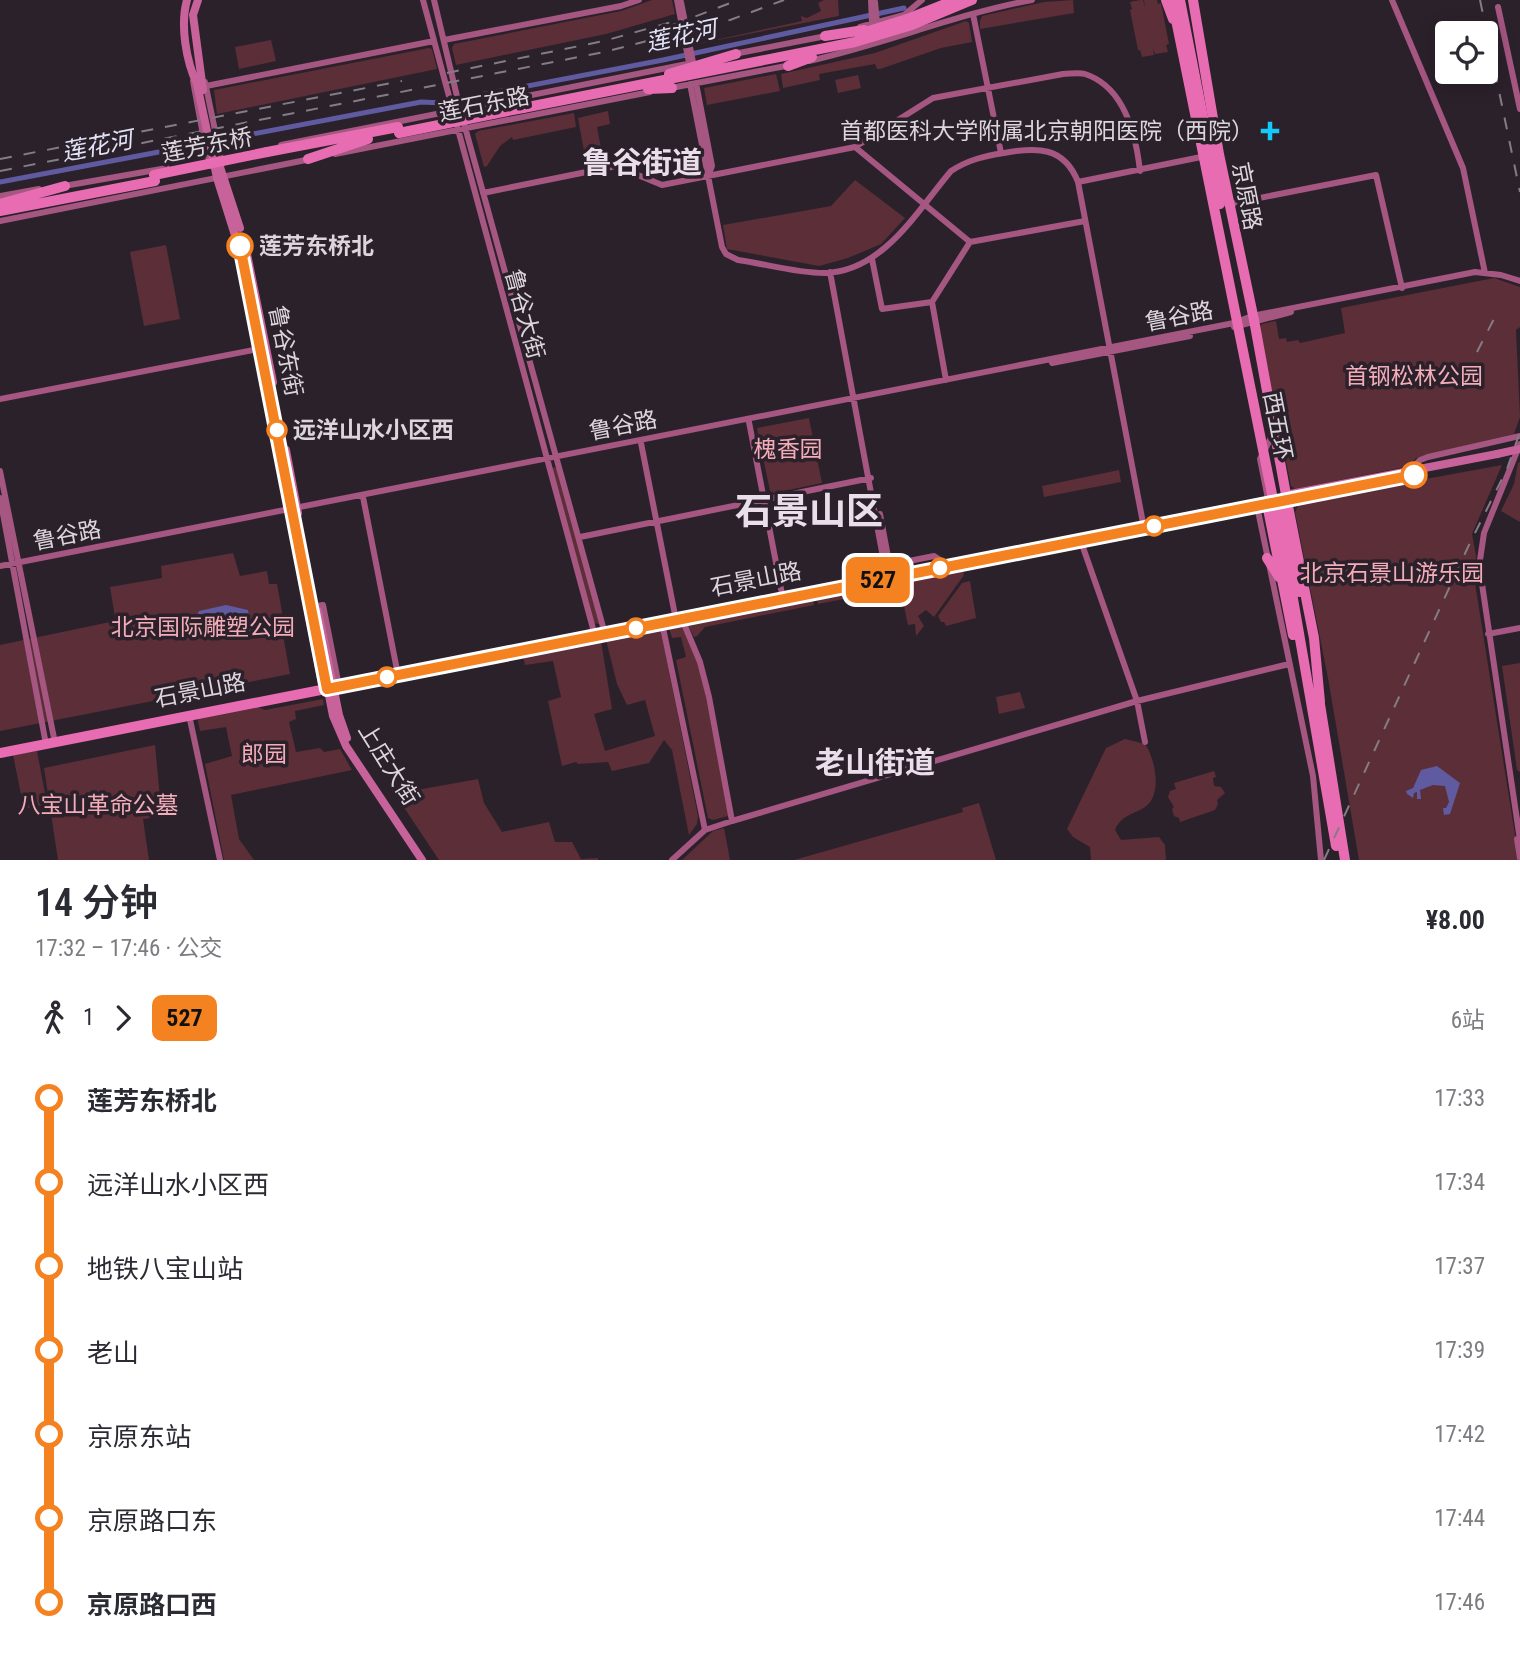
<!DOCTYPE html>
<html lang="zh">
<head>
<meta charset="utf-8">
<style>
	:root { --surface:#fff; --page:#f7f7f7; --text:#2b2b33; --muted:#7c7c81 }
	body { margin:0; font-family:"Roboto Condensed","Noto Sans SC",sans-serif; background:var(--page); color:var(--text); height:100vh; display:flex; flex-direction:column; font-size:26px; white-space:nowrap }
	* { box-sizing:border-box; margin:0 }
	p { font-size:23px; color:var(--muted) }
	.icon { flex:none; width:38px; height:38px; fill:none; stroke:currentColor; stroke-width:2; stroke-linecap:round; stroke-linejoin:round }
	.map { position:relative; height:860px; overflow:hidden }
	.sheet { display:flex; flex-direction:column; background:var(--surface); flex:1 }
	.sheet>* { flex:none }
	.badge { padding:0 14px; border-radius:10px; font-size:24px; line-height:46px }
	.buttons { position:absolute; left:1435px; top:21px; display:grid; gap:14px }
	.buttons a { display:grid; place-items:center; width:63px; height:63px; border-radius:7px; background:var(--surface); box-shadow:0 4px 18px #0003; font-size:35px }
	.map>.badge { position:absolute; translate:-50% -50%; box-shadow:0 0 0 4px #fff }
	.legs { display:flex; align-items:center; gap:10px; height:77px; padding:0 35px; font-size:23px }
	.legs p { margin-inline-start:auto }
	.overview { display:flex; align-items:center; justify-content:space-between; height:119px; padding:0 35px }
	h1 { font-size:38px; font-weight:600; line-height:52px }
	ul { padding:0 35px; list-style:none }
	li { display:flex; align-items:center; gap:24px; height:84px; font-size:26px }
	li i { display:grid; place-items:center; width:10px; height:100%; margin:0 9px; background:currentColor }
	li i::after { content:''; width:18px; height:18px; margin:-9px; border:5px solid; border-radius:50%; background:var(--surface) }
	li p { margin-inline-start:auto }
	li:first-child i { background:linear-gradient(#0000 50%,currentColor 0) }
	li:last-child i { background:linear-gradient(currentColor 50%,#0000 0) }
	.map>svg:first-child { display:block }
</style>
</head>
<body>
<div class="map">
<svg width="1520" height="860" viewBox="0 0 1520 860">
	<rect width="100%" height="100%" fill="#2b212b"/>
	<!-- green -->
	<path fill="#5c2e37" d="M652 0H672L675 14 606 34 456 65 452 48 454 44 621 11Z
		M824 0H838L839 16 693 45 802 21 801 16 807 18 821 11 818 3Z
		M1073 0 1074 13 980 29V21L982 16 1044 2Z
		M1140 0H1143L1145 7 1144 0H1157L1158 4 1161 3 1169 44 1166 45 1168 52 1155 54 1153 48 1154 55 1142 57 1140 50H1138L1130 10 1132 9 1130 2Z
		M966 21 969 23 972 42 941 48 880 69H877L875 64 819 74 820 80 783 88 781 74 875 53Z
		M271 40 276 61 239 69 235 47Z
		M429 48 432 49 437 69 217 114 214 90Z
		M776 74 780 91 707 105 704 88Z
		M858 75 861 88 838 93 835 80Z
		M608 111 610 124 597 127 601 148 584 151 578 118Z
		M574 113 576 127 513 140 512 137 500 146 487 166 484 167 475 134 478 131Z
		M855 180 905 218 881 244 848 258 819 266 727 249 723 225 831 206Z
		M166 245 180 319 144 326 130 252Z
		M1494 278 1520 287V327L1516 330 1520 417 1514 434 1416 458 1409 466 1295 489 1291 486 1259 328 1262 324 1276 321 1279 339 1286 338 1287 342 1298 340 1300 343 1345 333 1341 308Z
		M809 418 822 483 774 493 770 491 757 428Z
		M1520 462V522L1501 511 1514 484 1518 463Z
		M1502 465 1472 534 1476 556 1475 583 1519 860H1359L1328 678 1295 512 1300 502Z
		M558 467 600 622 599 624 593 623 551 468Z
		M1119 470 1121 482 1044 497 1042 486Z
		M233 553 240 576 267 571 269 584H277L284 623 281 624 290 674 0 731V645L110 622 115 617 110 587 162 578 161 566Z
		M963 570 964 575 934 617 926 610 918 616 924 626 916 636 915 624 908 625 904 606 899 607 895 589 818 604 817 598Z
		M970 581 976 618 946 626 944 622H941L938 616 962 583Z
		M813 599 814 605 705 627 697 636 694 637 687 624Z
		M683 625 699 663 729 813 728 816 713 820 708 818 676 660 686 657 681 637 672 638 669 628Z
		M659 630 661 632 698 816 697 824 689 835 672 750 664 740 649 763 612 771 608 762 578 764 576 762 562 766 548 701 561 697 553 661 525 665 523 656 601 641 612 709 594 714 605 751 655 736 645 700 627 705 617 684 606 640Z
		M1520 663V772L1517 770 1502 666Z
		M1020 692 1025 708 999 714 996 697Z
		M323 699 324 705 295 711 296 719 289 722 296 752 320 748 324 752 340 749 352 770 231 795 239 839 254 860H224L205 764 232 756 226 727 200 731 197 716 255 706 265 710Z
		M1125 739 1145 744C1155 758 1163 795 1145 807 1133 815 1121 815 1115 830L1121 840 1159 837 1165 845 1166 860H1091L1090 847 1073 837 1067 829 1106 748Z
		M155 745 161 809 158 817 143 819 149 860H58L44 768Z
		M37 751 47 804 24 809 13 755Z
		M1214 771 1216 777 1213 778 1214 786 1221 787 1225 793 1217 800 1218 804 1215 810 1180 822 1179 818 1174 816 1172 809 1174 807 1168 797 1170 791 1176 789 1174 783Z
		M478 779 484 803 502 832 549 822 555 842H572L581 859 598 858V860H439L395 794Z
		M979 803 996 860H794L963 812 962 808Z
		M724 828 730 860H682L713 831Z"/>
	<!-- water -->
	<path fill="#605aa1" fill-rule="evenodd" d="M226 605 248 610 251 629 247 638 241 639 237 633 213 640 196 630 194 622 199 611ZM209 613 222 618 224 622 215 626 213 631 207 633 199 630 197 621 200 616Z
		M1437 766 1460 783 1450 814 1444 815 1443 808H1446L1449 802 1445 786 1433 785 1420 790 1421 799H1417V792L1414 793 1413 798 1407 794 1406 791 1413 788 1421 770Z"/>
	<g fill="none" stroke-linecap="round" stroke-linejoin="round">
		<!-- river -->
		<path stroke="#605aa1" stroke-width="5" d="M465 98 663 60 904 8
			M221 140 421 102 444 103
			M0 182 201 144"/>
		<!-- secondary -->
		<path stroke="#a55681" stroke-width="6" d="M423 0 595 636
			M434 0 460 109 605 634
			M677 0 689 63
			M871 0 872 24
			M1392 0 1463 168 1485 273
			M681 2 693 62
			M875 2 877 23
			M1498 7 1520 109
			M973 14 1001 153
			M860 27 904 15 922 0
			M444 40 621 6 639 0
			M734 54 826 36
			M809 61C885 44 956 14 1032 0
			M193 81 206 151 211 166
			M205 82 222 164
			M696 83 712 166 709 174
			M690 84 722 247 726 254 738 260C766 264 796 273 824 273 883 272 917 211 951 171 968 160 984 156 1004 153 1036 147 1064 146 1078 182L1143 523
			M206 86 434 41
			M671 88 791 65
			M281 145 692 63
			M855 147 970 242
			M335 154 650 92
			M1078 182 1206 156
			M64 186 167 168
			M483 193 616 166 662 185 855 147 933 98 1063 74C1070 74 1079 72 1085 74 1125 87 1136 135 1140 171
			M0 196 39 189
			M1229 204 1376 175 1402 288
			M0 221 311 159
			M970 242 1085 221
			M872 259 882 309 932 302
			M830 272 887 579
			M1234 327 1291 312
			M1052 363 1190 336
			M946 380 932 302 970 242
			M0 399 264 348
			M749 422 782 594
			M641 443 675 615
			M1520 444 1484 533 1480 560 1482 584 1520 840
			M0 471 54 738
			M1409 471 1420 460 1428 457 1520 436
			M363 497 397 670
			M0 498 45 739
			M1267 504 1268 499 1260 459 1273 434
			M1257 506 1313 776 1321 860
			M288 512 321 684 327 689
			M880 514 892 578
			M1079 536 1137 701 1145 742
			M580 537 871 478
			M889 565 934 556 943 562
			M0 566 1234 323 1252 316 1475 272 1501 275 1520 281
			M317 606 323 605 338 681 334 686
			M682 619 700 662 709 697 732 821
			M662 623 705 830
			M1488 634 1520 628
			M189 715 220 860
			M1517 839 1520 858
			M672 860 705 830 732 821 1137 701 1289 664"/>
		<!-- primary -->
		<path stroke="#c8629b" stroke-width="8" d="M187 0C180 25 186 61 197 84L217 178 244 264 333 716 346 746 422 860
			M198 0 193 15 203 90
			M219 164 240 228
			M245 244 273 382
			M286 450 298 513
			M1285 495 1497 454
			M318 611 339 715 347 738"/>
		<!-- highway -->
		<path stroke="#e86cb2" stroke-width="10" d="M1166 0 1173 19
			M1193 0 1219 154 1254 320 1287 500
			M859 34 910 18 955 0
			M825 36 864 30
			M788 66 812 57
			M669 74 736 54
			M648 89 672 88
			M523 108 855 42 912 25 972 0
			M267 152 398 127
			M308 159 368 139
			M0 204 65 186
			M0 211 155 181
			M1286 496 1314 638 1320 702
			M1267 504 1293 635
			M1267 558 1279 577
			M1292 593 1336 846
			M1319 698 1345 860
			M0 753 1287 500"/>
		<!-- rail -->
		<path stroke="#847c84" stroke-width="2" stroke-dasharray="12 12" stroke-linecap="butt" d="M1480 0 1520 192
			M673 25 738 0
			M447 73 604 41 682 19
			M0 159 402 81
			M0 171 604 52 730 20 784 0
			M1477 352 1498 311
			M1324 860 1468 547 1507 469 1520 432"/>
		<!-- primary-bridge -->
		<path stroke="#c8629b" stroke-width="8" d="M1497 454 1520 449"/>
		<!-- highway-bridge -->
		<path stroke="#e86cb2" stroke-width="10" d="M1172 0 1292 593
			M1180 0 1220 204
			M399 133 523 108
			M154 175 267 152
			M1282 510 1299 592"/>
	</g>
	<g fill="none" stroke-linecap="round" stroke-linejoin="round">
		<defs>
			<path id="line-1" d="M240 246 327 689 1414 475"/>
		</defs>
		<!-- line-1 casing -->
		<use href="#line-1" stroke="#fff" stroke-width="16"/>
		<!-- line-1 -->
		<use href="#line-1" stroke="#f58220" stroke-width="10"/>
	</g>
	<!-- markers -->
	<path fill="#14cafb" stroke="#2b212b" stroke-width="2.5" d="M1266.5 120.5h7v7h7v7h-7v7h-7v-7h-7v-7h7z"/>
	<g fill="#fff" stroke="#f58220" stroke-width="3.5">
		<circle cx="240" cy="246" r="12"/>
		<circle cx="277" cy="430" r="9"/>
		<circle cx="1414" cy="475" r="12"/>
		<circle cx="1154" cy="526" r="9"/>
		<circle cx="940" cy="568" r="9"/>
		<circle cx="636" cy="628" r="9"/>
		<circle cx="387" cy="677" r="9"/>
	</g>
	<g text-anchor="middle" stroke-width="7" stroke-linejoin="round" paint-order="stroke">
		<!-- street labels -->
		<g font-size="23" fill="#dcd5dc" stroke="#2b212b">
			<text transform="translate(484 104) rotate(-11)" y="8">莲石东路</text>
			<text transform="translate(207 145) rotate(-11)" y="8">莲芳东桥</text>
			<text transform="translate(1247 196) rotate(79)" y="8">京原路</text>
			<text transform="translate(525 314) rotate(75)" y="8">鲁谷大街</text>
			<text transform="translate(1179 316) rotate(-11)" y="8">鲁谷路</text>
			<text transform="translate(286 351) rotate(79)" y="8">鲁谷东街</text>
			<text transform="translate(623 425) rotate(-11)" y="8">鲁谷路</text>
			<text transform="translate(1278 426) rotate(79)" y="8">西五环</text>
			<text transform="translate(67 535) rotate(-11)" y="8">鲁谷路</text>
			<text transform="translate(756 579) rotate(-11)" y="8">石景山路</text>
			<text transform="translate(200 690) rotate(-11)" y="8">石景山路</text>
			<text transform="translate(389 764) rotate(58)" y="8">上庄大街</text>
		</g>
		<!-- poi labels -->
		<g font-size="23" fill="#dcd5dc" stroke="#2b212b" text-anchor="end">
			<text x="1254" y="139">首都医科大学附属北京朝阳医院（西院）</text>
		</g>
		<!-- stop labels -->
		<g font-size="23" font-weight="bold" fill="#dcd5dc" stroke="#2b212b" text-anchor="start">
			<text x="259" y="254">莲芳东桥北</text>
			<text x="293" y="438">远洋山水小区西</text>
		</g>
		<!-- park labels -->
		<g font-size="23" fill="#f3acb8" stroke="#2b212b">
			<text x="1414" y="384">首钢松林公园</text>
			<text x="788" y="457">槐香园</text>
			<text x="1392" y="581">北京石景山游乐园</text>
			<text x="203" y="635">北京国际雕塑公园</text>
			<text x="264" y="762">郎园</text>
			<text x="98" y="813">八宝山革命公墓</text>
		</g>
		<!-- water labels -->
		<g font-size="24" font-style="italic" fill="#e2e2f7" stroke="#2b212b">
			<text transform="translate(681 36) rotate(-12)" y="8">莲花河</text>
			<text transform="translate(97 146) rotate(-11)" y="8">莲花河</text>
		</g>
		<!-- district labels -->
		<g font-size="30" font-weight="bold" fill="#ebdeeb" stroke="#2b212b">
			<text x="642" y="173">鲁谷街道</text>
			<text x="875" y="773">老山街道</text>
		</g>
		<!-- town labels -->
		<g font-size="37" font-weight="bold" fill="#ebdeeb" stroke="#2b212b">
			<text x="809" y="524">石景山区</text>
		</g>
	</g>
</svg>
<div class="buttons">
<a><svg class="icon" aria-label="locate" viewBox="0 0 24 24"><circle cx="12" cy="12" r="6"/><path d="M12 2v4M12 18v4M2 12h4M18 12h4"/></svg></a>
</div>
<b class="badge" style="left:878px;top:580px;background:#f58220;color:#111">527</b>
</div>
<section class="sheet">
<div class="overview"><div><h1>14 分钟</h1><p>17:32 – 17:46 · 公交</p></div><b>¥8.00</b></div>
<div class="legs"><svg class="icon" aria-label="walk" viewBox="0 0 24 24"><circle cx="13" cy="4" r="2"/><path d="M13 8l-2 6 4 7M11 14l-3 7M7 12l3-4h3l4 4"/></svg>1<svg class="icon" aria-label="forward" viewBox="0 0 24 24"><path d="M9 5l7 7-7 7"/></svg><b class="badge" style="background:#f58220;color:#111">527</b><p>6站</p></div>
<ul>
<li><i style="color:#f58220"></i><b>莲芳东桥北</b><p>17:33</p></li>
<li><i style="color:#f58220"></i><span>远洋山水小区西</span><p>17:34</p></li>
<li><i style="color:#f58220"></i><span>地铁八宝山站</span><p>17:37</p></li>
<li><i style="color:#f58220"></i><span>老山</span><p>17:39</p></li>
<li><i style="color:#f58220"></i><span>京原东站</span><p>17:42</p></li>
<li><i style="color:#f58220"></i><span>京原路口东</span><p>17:44</p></li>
<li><i style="color:#f58220"></i><b>京原路口西</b><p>17:46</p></li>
</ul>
</section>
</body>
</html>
